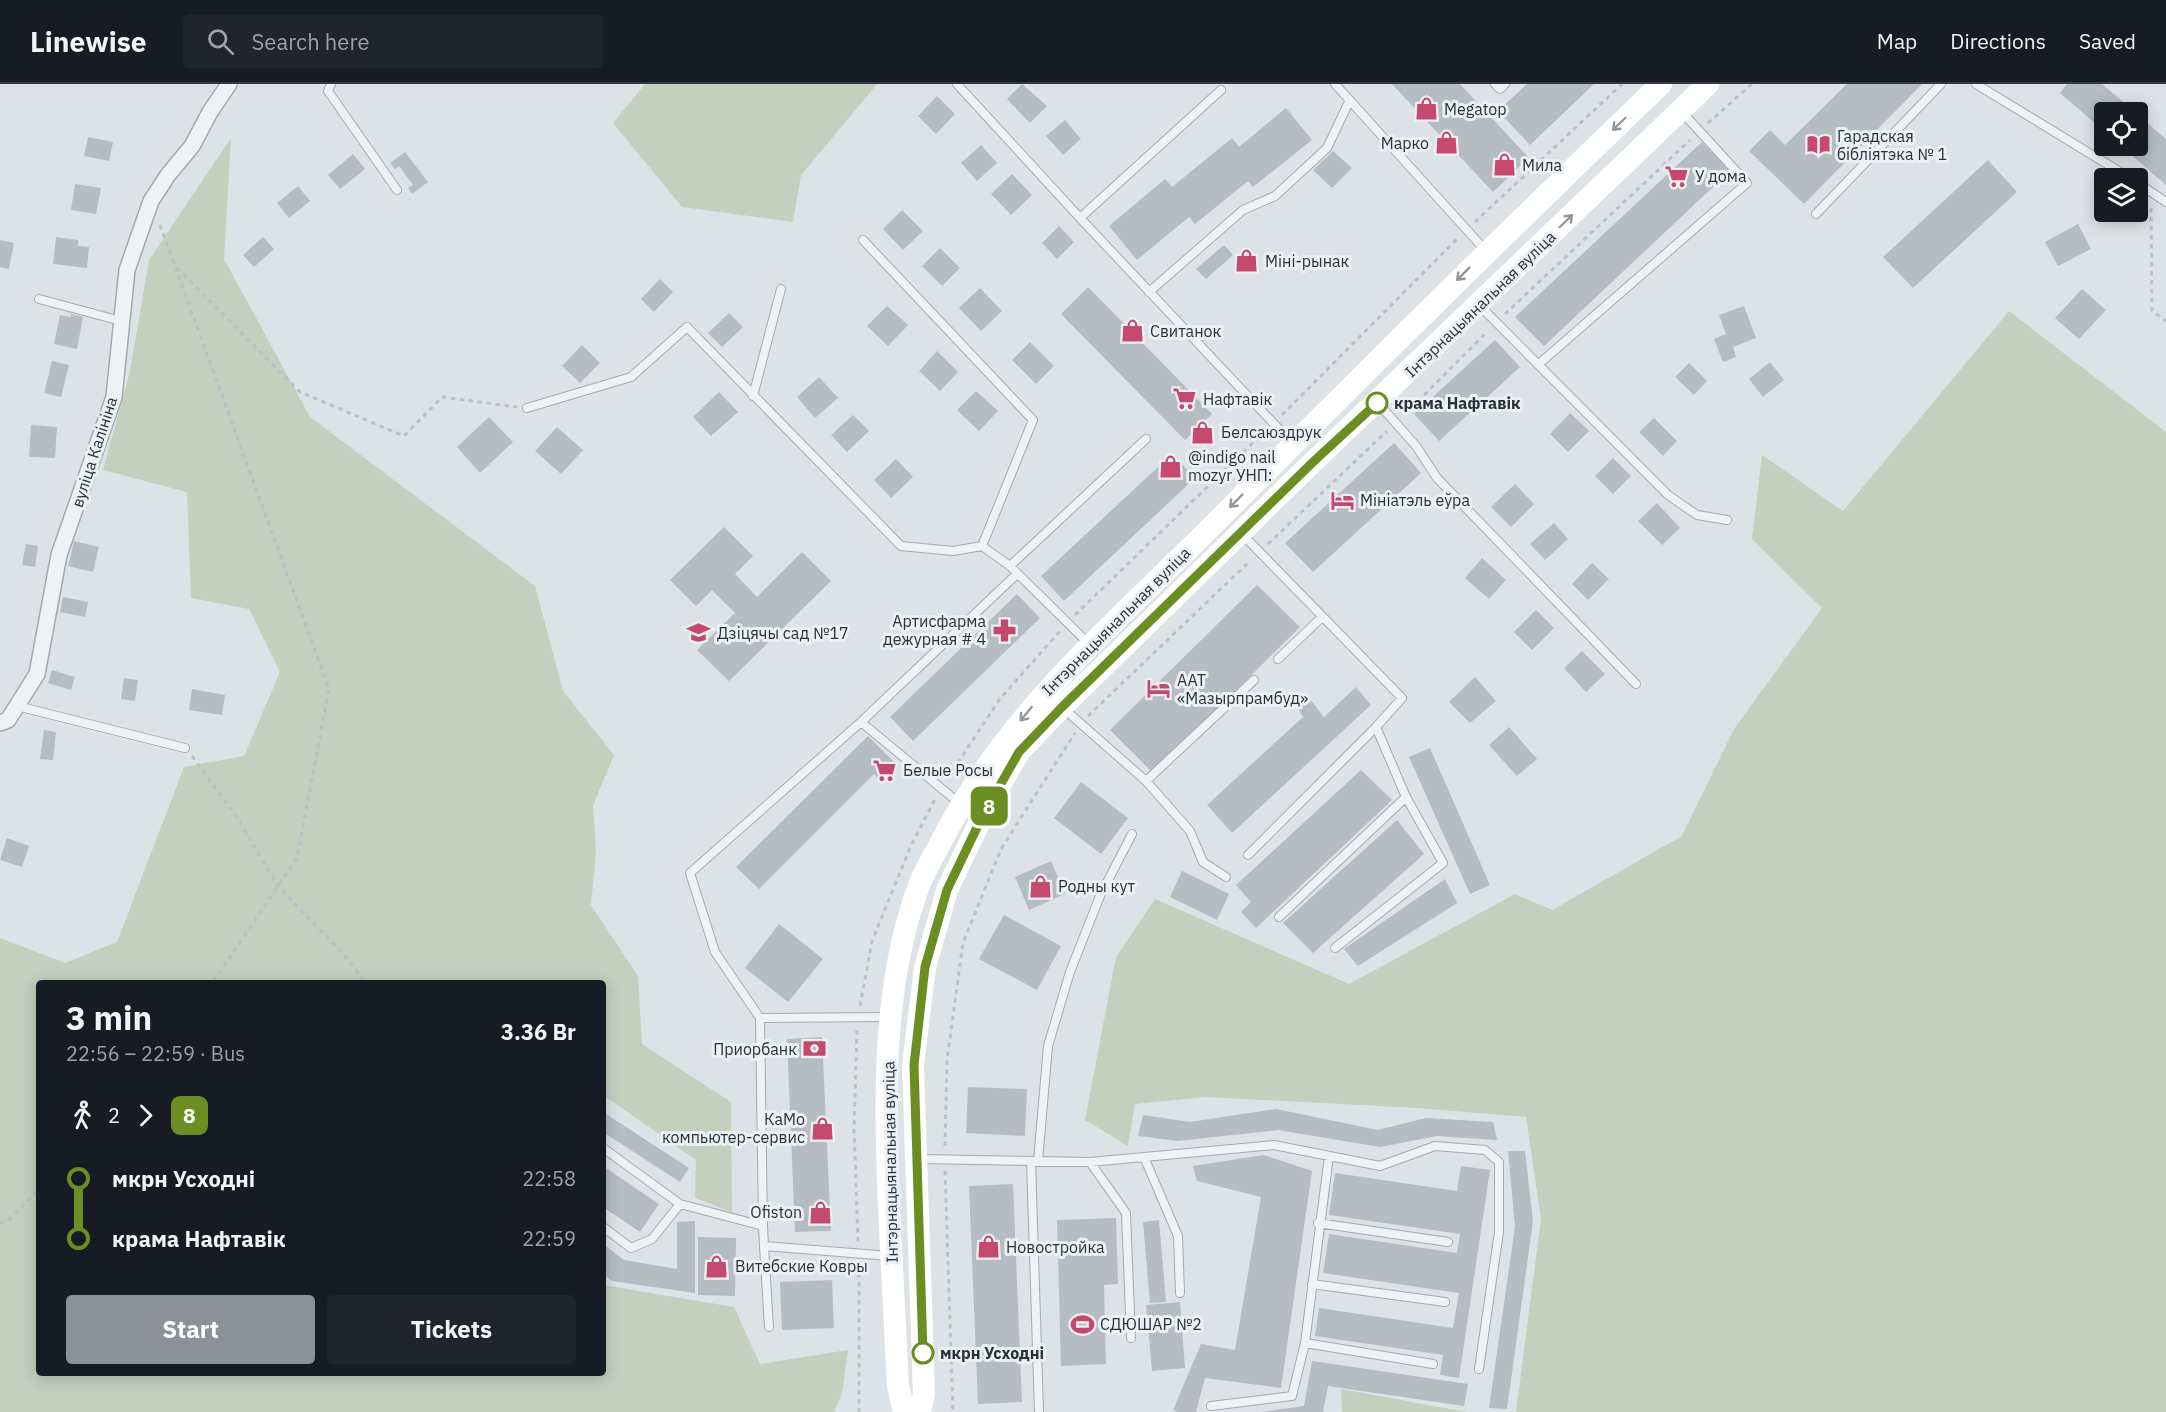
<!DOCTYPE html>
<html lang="en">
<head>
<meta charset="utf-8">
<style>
	:root { --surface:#171b24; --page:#20242c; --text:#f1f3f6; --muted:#9ea1a6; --line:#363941; --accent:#8c9099 }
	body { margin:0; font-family:"IBM Plex Sans",sans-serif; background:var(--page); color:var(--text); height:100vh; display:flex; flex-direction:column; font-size:22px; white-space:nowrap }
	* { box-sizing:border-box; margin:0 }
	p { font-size:20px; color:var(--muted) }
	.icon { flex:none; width:33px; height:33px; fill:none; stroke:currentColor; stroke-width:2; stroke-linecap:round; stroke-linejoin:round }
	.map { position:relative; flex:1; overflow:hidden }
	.sheet { position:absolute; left:36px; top:896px; width:570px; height:396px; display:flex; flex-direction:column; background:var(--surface); border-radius:6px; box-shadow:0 3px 15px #0003 }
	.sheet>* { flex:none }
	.badge { padding:0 12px; border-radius:9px; font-size:21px; line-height:39px }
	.tools { position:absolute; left:2094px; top:18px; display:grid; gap:12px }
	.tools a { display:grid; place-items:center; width:54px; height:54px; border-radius:6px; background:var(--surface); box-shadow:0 3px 15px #0003; font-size:30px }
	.map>.badge { position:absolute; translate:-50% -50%; box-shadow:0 0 0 3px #fff }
	.legs { display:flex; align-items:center; gap:9px; height:66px; padding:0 30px; font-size:20px }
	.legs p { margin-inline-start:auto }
	.headline { display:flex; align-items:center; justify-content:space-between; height:102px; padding:0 30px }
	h1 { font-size:33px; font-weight:800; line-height:45px }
	.action { display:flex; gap:12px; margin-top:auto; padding:12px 30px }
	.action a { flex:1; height:69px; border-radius:6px; background:var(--accent); color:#fff; font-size:24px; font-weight:800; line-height:69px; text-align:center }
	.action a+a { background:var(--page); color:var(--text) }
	ul { padding:0 30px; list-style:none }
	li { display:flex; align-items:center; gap:21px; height:60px; font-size:22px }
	li i { display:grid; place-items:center; width:9px; height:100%; margin:0 8px; background:currentColor }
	li i::after { content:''; width:15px; height:15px; margin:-8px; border:4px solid; border-radius:50%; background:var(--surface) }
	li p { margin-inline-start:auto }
	li:first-child i { background:linear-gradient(#0000 50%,currentColor 0) }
	li:last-child i { background:linear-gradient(currentColor 50%,#0000 0) }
	header { display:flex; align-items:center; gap:36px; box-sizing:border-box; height:84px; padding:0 30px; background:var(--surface); border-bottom:2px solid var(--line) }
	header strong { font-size:28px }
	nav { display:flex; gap:33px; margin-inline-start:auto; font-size:21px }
	.search { width:420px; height:54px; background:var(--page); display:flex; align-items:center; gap:15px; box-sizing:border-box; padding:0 21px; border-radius:6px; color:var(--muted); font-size:22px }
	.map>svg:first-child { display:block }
</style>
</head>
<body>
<header>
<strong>Linewise</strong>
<div class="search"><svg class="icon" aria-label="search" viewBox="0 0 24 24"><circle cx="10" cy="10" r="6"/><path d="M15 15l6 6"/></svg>Search here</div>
<nav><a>Map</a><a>Directions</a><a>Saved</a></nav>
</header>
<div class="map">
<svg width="2166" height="1328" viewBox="0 0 2166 1328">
	<rect width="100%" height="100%" fill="#dde2e6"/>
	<!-- green -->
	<path fill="#c5cfbe" d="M645 0H877L801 91 793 138 682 123 613 39Z
		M231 54 224 175 310 333 535 502 563 607 614 671 593 721 596 768 591 821 638 892 642 960 731 1018 732 1128 695 1114 696 1076 603 1011V898H39V1288H603V1201L734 1223 760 1280 848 1266 842 1310 834 1328H0V854L65 879 117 858 184 683 244 672 280 588 249 525 191 514 187 408 103 386 130 287 149 176Z
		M2009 227 2166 348V1328H1516L1541 1135 1526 1033 1417 1024 1206 1013 1135 1020 1128 1062 1085 1036 1116 873 1155 815 1349 900 1515 810 1552 826 1682 752 1734 645 1822 524 1752 455 1762 371 1843 427Z
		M1341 1305 1466 1328H1342Z"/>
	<!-- building -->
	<path fill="#b5bcc2" d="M1022 0 1047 22 1030 39 1007 15Z
		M1392 0H1460L1529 74 1493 108Z
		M1527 0H1594L1530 61 1498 27Z
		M1847 0H1922L1804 120 1749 67 1770 46 1785 61Z
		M2067 0H2102L2135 28H2104V47L2060 9Z
		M937 12 955 30 936 50 918 32Z
		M1286 24 1312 56 1253 103 1248 97 1195 140 1189 133 1137 176 1109 142 1165 95 1172 103 1232 54 1239 63Z
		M2138 31 2166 55V101L2121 62H2138Z
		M1065 36 1081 55 1063 71 1046 52Z
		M88 53 113 58 109 77 84 72Z
		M1702 58 1730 87 1544 262 1515 233Z
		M981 61 997 79 977 97 961 79Z
		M1333 67 1352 84 1332 104 1313 86Z
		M405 68 428 98 412 110 408 104 413 101 399 82 395 85 390 79Z
		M353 70 365 85 340 105 328 91Z
		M1988 76 2017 108 1913 204 1883 173Z
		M1012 90 1032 111 1011 131 991 110Z
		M75 100 101 104 96 130 71 126Z
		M298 102 310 117 289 134 277 119Z
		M902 126 923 147 903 166 883 145Z
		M2078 140 2091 165 2058 182 2045 158Z
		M1059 142 1074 158 1057 175 1042 159Z
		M56 153 78 156V162L89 163 87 184 53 180Z
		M263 153 274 165 254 183 243 171Z
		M0 156 14 159 9 185 0 183Z
		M1224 161 1233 171 1206 195 1196 185Z
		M940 164 960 184 942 202 922 182Z
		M660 195 673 208 654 228 641 215Z
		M1088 203 1212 330 1185 356 1061 230Z
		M980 204 1002 227 981 247 959 224Z
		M2082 205 2106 226 2079 255 2055 234Z
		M887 222 908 241 888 262 867 242Z
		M1744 222 1756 254 1733 263 1736 273 1723 278 1714 255 1726 250 1719 231Z
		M729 229 743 243 722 263 708 249Z
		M71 230 83 233 77 265 54 260 60 231 71 233Z
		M1495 256 1520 283 1439 357 1414 330Z
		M1030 258 1054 282 1036 300 1012 276Z
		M582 261 600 279 580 299 562 282Z
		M937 267 958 288 940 307 919 287Z
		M52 277 69 281 61 313 44 309Z
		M1770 278 1784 296 1763 313 1749 295Z
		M1689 279 1707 297 1694 311 1675 293Z
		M819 293 838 314 815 334 797 313Z
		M976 307 998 327 979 347 957 326Z
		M719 308 738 328 711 352 693 333Z
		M1570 329 1589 347 1568 368 1550 350Z
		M853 331 869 347 847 368 831 351Z
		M489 333 513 358 480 389 457 363Z
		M1654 334 1677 357 1663 372 1639 348Z
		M31 341 57 343 55 374 29 373Z
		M557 343 583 366 561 390 535 367Z
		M1394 359 1421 389 1313 488 1285 459Z
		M1172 370 1195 394 1064 517 1041 492Z
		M1613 374 1631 392 1613 410 1595 392Z
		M896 375 913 393 891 414 874 396Z
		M1515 400 1534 420 1511 443 1491 423Z
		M1657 419 1680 444 1662 461 1638 437Z
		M1554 439 1568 455 1545 476 1530 460Z
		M724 443 753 472 735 490 757 513 802 468 831 497 729 597 697 566 735 529 712 506 696 522 670 496Z
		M74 457 99 463 93 488 68 482Z
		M26 460 38 462 35 483 22 481Z
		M1482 474 1506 496 1489 515 1465 494Z
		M1592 479 1609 495 1588 516 1572 500Z
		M1257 501 1300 543 1153 689 1110 646Z
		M1017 510 1040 534 913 657 890 633Z
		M63 513 88 518 85 533 60 528Z
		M1536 526 1554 544 1532 566 1514 548Z
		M1582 567 1605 590 1586 608 1564 584Z
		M52 586 75 593 71 606 48 599Z
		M1475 593 1496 617 1470 639 1449 618Z
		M124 594 138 596 135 617 121 615Z
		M1356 603 1371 621 1232 749 1207 721 1303 633 1296 621 1309 614 1324 633Z
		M192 605 225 611 222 631 189 626Z
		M1509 643 1537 675 1517 692 1489 661Z
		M44 646 56 648 53 676 40 675Z
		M868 652 897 681 881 697 874 690 759 805 736 783Z
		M1430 664 1490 801 1470 810 1409 673Z
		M1361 686 1392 716 1256 844 1241 828 1251 818 1236 801Z
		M1081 698 1128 734 1101 770 1054 734Z
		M1397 736 1424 770 1313 869 1283 839Z
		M7 754 29 762 22 783 0 776Z
		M1051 777 1065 810 1029 826 1015 793Z
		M1182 787 1229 810 1217 836 1170 813Z
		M1445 795 1457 819 1358 882 1344 865Z
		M1004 831 1061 862 1037 906 979 875Z
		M779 840 823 875 788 918 745 884Z
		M822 953 831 1147 795 1148 787 955Z
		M968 1003 1027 1005 1025 1052 966 1049Z
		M1276 1025 1378 1046 1426 1034 1493 1038 1497 1056 1437 1052 1380 1063 1278 1046 1178 1057 1138 1052 1143 1031 1190 1038Z
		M603 1028 689 1084 680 1098 603 1048Z
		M1508 1067H1525L1533 1137 1507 1325 1489 1324 1515 1143Z
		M1264 1071 1312 1087 1281 1304 1205 1294 1196 1328H1177L1173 1326 1201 1260 1235 1266 1261 1113 1197 1097 1193 1082Z
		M603 1082 659 1120 640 1148 603 1123Z
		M1461 1082 1490 1086 1459 1294 1440 1291 1443 1271 1315 1252 1319 1224 1453 1244 1459 1209 1323 1189 1329 1150 1457 1169 1460 1150 1329 1131 1335 1089 1457 1107Z
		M1013 1100 1022 1318 978 1320 969 1102Z
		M1116 1134 1118 1200 1104 1201 1106 1280 1061 1282 1057 1136Z
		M1159 1136 1166 1218 1150 1219 1143 1138Z
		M695 1137V1209L612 1197 603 1190V1160L624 1176 677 1185V1138Z
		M698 1153 736 1154 735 1212 698 1211Z
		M832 1196 834 1244 782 1246 780 1198Z
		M1180 1218 1185 1284 1152 1287 1146 1221Z
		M1312 1277 1468 1300 1464 1322 1328 1302 1323 1328H1262L1304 1322Z"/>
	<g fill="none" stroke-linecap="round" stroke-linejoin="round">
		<defs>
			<path id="lane" d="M331 0 328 7 397 106
				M957 0 1080 134 1292 359
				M1335 0 1485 166
				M1495 0 1500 5 1505 0
				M1976 0 2130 94
				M2138 99 2166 118
				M1816 130 1941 0
				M1080 134 1221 6
				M1149 208 1243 126 1275 112 1327 64 1350 16
				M39 215 121 237
				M1479 221 1668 411 1697 431 1727 436
				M1540 279 1747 99 1682 28
				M753 312 781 205
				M1378 319 1416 362 1437 394 1636 600
				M527 324 631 293 687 243 901 462 953 467 982 462 1033 336 863 156
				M1242 450 1402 614 1376 643 1406 713 1279 833
				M982 462 1010 482 1088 559
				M1010 482 1146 355
				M1278 575 1322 533
				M17 622 185 664
				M1063 624 1146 697 1190 747 1203 778 1226 793
				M861 638 959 719
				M1146 697 1254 596
				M1248 771 1376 643
				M1335 864 1443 779 1406 713
				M760 934 887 933
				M603 1064 680 1120 763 1142 764 1162 890 1172
				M1144 1073 1178 1152 1180 1209
				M919 1075 1090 1078 1274 1061 1380 1082 1435 1062 1485 1066 1499 1078V1148L1479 1285
				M1031 1077 1039 1328
				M1038 1077 1048 962 1070 888 1100 812 1132 750
				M1090 1078 1126 1129 1131 1254
				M1318 1139 1448 1158
				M763 1142 760 934 715 868 690 789 861 638 1017 490
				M603 1143 631 1164 652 1155 680 1120
				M764 1162 769 1243
				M1312 1200 1445 1218
				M1305 1259 1433 1280
				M1211 1322 1292 1312 1305 1259 1329 1072"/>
			<path id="street" d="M0 639 8 636 37 590 59 471 114 313 127 186 151 117 168 91 192 62 210 28 229 0"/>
		</defs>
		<!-- lane casing -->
		<use href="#lane" stroke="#a3aaaf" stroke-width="10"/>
		<!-- street casing -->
		<use href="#street" stroke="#a3aaaf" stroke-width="18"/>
		<!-- path -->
		<path stroke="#bbc0c4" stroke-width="3" stroke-dasharray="4.5 4.5" stroke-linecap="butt" d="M1708 39 1752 0
			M2151 124 2152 227 2166 237
			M1475 138 1622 0
			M160 141 329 605 297 774 213 898
			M177 184 300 308 404 352 442 313 517 323
			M1505 230 1690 56
			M1405 330 1487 248
			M1282 331 1459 153
			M1268 460 1387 347
			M1075 531 1264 348
			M1088 632 1250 477
			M192 672 238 735 278 802 346 873 365 898
			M948 694 999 616 1060 547
			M860 922 872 857 910 764 935 715
			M857 946 854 1045 858 1158
			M945 1062 947 976 963 859 1001 765 1075 649
			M945 1087 953 1328
			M0 1139 8 1137 39 1105
			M859 1180V1328"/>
		<!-- lane -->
		<use href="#lane" stroke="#eff2f4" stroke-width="8"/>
		<!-- street -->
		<use href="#street" stroke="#eff2f4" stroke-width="15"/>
		<!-- secondary -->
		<path stroke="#fff" stroke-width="22" d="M904 1328 898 1302C895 1243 892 1184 889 1125 885 1017 881 901 920 799 926 784 935 770 942 756 1008 627 1114 541 1214 440 1361 292 1510 145 1661 0
			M920 1328 924 1310 913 981 925 883 947 806 982 733 1019 668 1062 623 1313 378 1708 0"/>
	</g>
	<!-- one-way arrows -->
	<defs><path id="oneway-shaft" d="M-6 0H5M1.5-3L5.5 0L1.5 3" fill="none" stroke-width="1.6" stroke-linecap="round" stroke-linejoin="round" transform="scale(1.5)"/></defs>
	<g stroke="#93989d">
		<use href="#oneway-shaft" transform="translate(1619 40) rotate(136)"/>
		<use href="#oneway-shaft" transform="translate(1566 137) rotate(-44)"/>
		<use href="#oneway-shaft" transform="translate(1463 190) rotate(135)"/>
		<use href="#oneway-shaft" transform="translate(1236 417) rotate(135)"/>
		<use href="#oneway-shaft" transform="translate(1026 630) rotate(129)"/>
	</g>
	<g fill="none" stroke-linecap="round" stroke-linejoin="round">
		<defs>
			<path id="line-1" d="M923 1269 914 981 925 883 947 806 982 733 1019 668 1062 623 1313 378 1377 319"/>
		</defs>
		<!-- line-1 casing -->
		<use href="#line-1" stroke="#fff" stroke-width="14"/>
		<!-- line-1 -->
		<use href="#line-1" stroke="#6b8e23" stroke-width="9"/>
	</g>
	<!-- icons -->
	<defs>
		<symbol id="shop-bare" viewBox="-9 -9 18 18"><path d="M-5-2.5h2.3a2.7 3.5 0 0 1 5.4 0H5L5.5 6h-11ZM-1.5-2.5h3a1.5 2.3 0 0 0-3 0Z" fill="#c5486e" stroke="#ecf0f4" stroke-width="2.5" paint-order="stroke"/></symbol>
		<symbol id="library-bare" viewBox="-9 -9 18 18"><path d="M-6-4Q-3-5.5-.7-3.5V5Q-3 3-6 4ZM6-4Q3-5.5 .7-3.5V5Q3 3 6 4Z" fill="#c5486e" stroke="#ecf0f4" stroke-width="2.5" paint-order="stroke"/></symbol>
		<symbol id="supermarket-bare" viewBox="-9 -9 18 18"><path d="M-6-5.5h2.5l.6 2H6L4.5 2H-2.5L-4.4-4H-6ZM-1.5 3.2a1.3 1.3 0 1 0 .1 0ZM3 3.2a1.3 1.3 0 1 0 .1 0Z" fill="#c5486e" stroke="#ecf0f4" stroke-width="2.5" paint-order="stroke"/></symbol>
		<symbol id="hotel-bare" viewBox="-9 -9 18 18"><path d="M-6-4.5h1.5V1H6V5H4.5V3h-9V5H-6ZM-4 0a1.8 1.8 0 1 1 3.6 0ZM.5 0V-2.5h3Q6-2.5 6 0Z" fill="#c5486e" stroke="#ecf0f4" stroke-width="2.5" paint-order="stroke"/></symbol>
		<symbol id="pharmacy-bare" viewBox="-9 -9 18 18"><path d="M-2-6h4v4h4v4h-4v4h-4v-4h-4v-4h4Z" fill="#c5486e" stroke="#ecf0f4" stroke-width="2.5" paint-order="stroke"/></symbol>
		<symbol id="school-bare" viewBox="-9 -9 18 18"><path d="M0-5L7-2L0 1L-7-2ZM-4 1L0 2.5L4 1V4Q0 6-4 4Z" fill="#c5486e" stroke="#ecf0f4" stroke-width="2.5" paint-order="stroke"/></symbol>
		<symbol id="bank-bare" viewBox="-9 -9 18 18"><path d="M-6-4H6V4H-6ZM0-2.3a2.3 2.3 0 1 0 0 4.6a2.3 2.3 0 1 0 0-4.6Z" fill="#c5486e" stroke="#ecf0f4" stroke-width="2.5" paint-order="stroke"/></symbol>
		<symbol id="stadium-bare" viewBox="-9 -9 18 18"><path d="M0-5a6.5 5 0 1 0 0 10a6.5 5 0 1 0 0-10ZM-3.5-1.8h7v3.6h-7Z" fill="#c5486e" stroke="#ecf0f4" stroke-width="2.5" paint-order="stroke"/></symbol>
	</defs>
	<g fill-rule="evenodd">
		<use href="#shop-bare" x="1410" y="8" width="33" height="33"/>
		<use href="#shop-bare" x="1430" y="42" width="33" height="33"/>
		<use href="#library-bare" x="1802" y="44" width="33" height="33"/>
		<use href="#shop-bare" x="1488" y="64" width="33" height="33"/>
		<use href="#supermarket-bare" x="1660" y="76" width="33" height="33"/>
		<use href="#shop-bare" x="1230" y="160" width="33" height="33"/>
		<use href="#shop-bare" x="1116" y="230" width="33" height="33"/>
		<use href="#supermarket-bare" x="1168" y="298" width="33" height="33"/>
		<use href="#shop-bare" x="1186" y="332" width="33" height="33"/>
		<use href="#shop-bare" x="1154" y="366" width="33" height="33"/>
		<use href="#hotel-bare" x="1326" y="400" width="33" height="33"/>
		<use href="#pharmacy-bare" x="988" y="530" width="33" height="33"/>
		<use href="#school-bare" x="682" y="532" width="33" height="33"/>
		<use href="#hotel-bare" x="1142" y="588" width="33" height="33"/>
		<use href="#supermarket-bare" x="868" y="670" width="33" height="33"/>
		<use href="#shop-bare" x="1024" y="786" width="33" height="33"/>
		<use href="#bank-bare" x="798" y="948" width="33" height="33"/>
		<use href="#shop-bare" x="806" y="1028" width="33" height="33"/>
		<use href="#shop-bare" x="804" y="1112" width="33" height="33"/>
		<use href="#shop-bare" x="972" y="1146" width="33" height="33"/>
		<use href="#shop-bare" x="700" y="1166" width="33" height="33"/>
		<use href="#stadium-bare" x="1066" y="1224" width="33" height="33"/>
	</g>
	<!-- markers -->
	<g fill="#fff" stroke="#6b8e23" stroke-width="3">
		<circle cx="1377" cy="319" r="10"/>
		<circle cx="923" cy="1269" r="10"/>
	</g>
	<g text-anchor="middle" stroke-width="6" stroke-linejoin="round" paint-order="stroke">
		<!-- poi labels -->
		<g font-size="16" fill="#27323b" stroke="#ecf0f4" text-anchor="start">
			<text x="1444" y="31">Megatop</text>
			<text x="1837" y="58">Гарадская<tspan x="1837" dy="18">бібліятэка № 1</tspan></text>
			<text x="1429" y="65" text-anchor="end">Марко</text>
			<text x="1522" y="87">Мила</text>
			<text x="1695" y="98">У дома</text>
			<text x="1265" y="183">Міні-рынак</text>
			<text x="1150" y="253">Свитанок</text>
			<text x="1203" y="321">Нафтавік</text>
			<text x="1221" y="354">Белсаюздрук</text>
			<text x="1188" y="379">@indigo nail<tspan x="1188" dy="18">mozyr УНП:</tspan></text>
			<text x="1360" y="422">Мініатэль еўра</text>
			<text x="986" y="543" text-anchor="end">Артисфарма<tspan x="986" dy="18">дежурная # 4</tspan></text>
			<text x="717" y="555">Дзіцячы сад №17</text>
			<text x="1177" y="602">ААТ<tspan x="1177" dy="18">«Мазырпрамбуд»</tspan></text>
			<text x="903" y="692">Белые Росы</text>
			<text x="1058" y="808">Родны кут</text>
			<text x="797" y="971" text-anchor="end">Приорбанк</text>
			<text x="805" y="1041" text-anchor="end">КаМо<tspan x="805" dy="18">компьютер-сервис</tspan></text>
			<text x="802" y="1134" text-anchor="end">Ofiston</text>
			<text x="1006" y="1169">Новостройка</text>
			<text x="735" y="1188">Витебские Ковры</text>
			<text x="1100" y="1246">СДЮШАР №2</text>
		</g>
		<!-- street labels -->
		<g font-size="16" fill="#27323b" stroke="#ecf0f4">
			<text transform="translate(1480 220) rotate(-44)" y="6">Інтэрнацыянальная вуліца</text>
			<text transform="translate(94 368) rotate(-72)" y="6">вуліца Калініна</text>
			<text transform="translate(1116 537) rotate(-45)" y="6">Інтэрнацыянальная вуліца</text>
			<text transform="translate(890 1078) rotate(-91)" y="6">Інтэрнацыянальная вуліца</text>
		</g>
		<!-- stop labels -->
		<g font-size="16" font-weight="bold" fill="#27323b" stroke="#ecf0f4" text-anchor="start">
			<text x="1394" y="325">крама Нафтавік</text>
			<text x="940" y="1275">мкрн Усходні</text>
		</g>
	</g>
</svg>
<div class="tools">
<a><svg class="icon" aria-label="locate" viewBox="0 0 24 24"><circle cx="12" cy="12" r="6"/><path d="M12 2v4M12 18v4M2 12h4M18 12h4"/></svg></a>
<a><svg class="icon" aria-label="layers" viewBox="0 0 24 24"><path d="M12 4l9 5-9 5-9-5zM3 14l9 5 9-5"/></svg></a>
</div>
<b class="badge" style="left:989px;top:722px;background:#6b8e23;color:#fff">8</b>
<section class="sheet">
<div class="headline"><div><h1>3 min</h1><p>22:56 – 22:59 · Bus</p></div><b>3.36 Br</b></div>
<div class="legs"><svg class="icon" aria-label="walk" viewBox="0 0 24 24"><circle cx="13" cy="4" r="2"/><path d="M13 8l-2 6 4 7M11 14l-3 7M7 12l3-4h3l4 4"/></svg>2<svg class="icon" aria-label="forward" viewBox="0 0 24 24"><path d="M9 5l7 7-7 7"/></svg><b class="badge" style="background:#6b8e23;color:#fff">8</b></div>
<ul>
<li><i style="color:#6b8e23"></i><b>мкрн Усходні</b><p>22:58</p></li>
<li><i style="color:#6b8e23"></i><b>крама Нафтавік</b><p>22:59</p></li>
</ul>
<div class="action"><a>Start</a><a>Tickets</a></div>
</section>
</div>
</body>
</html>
